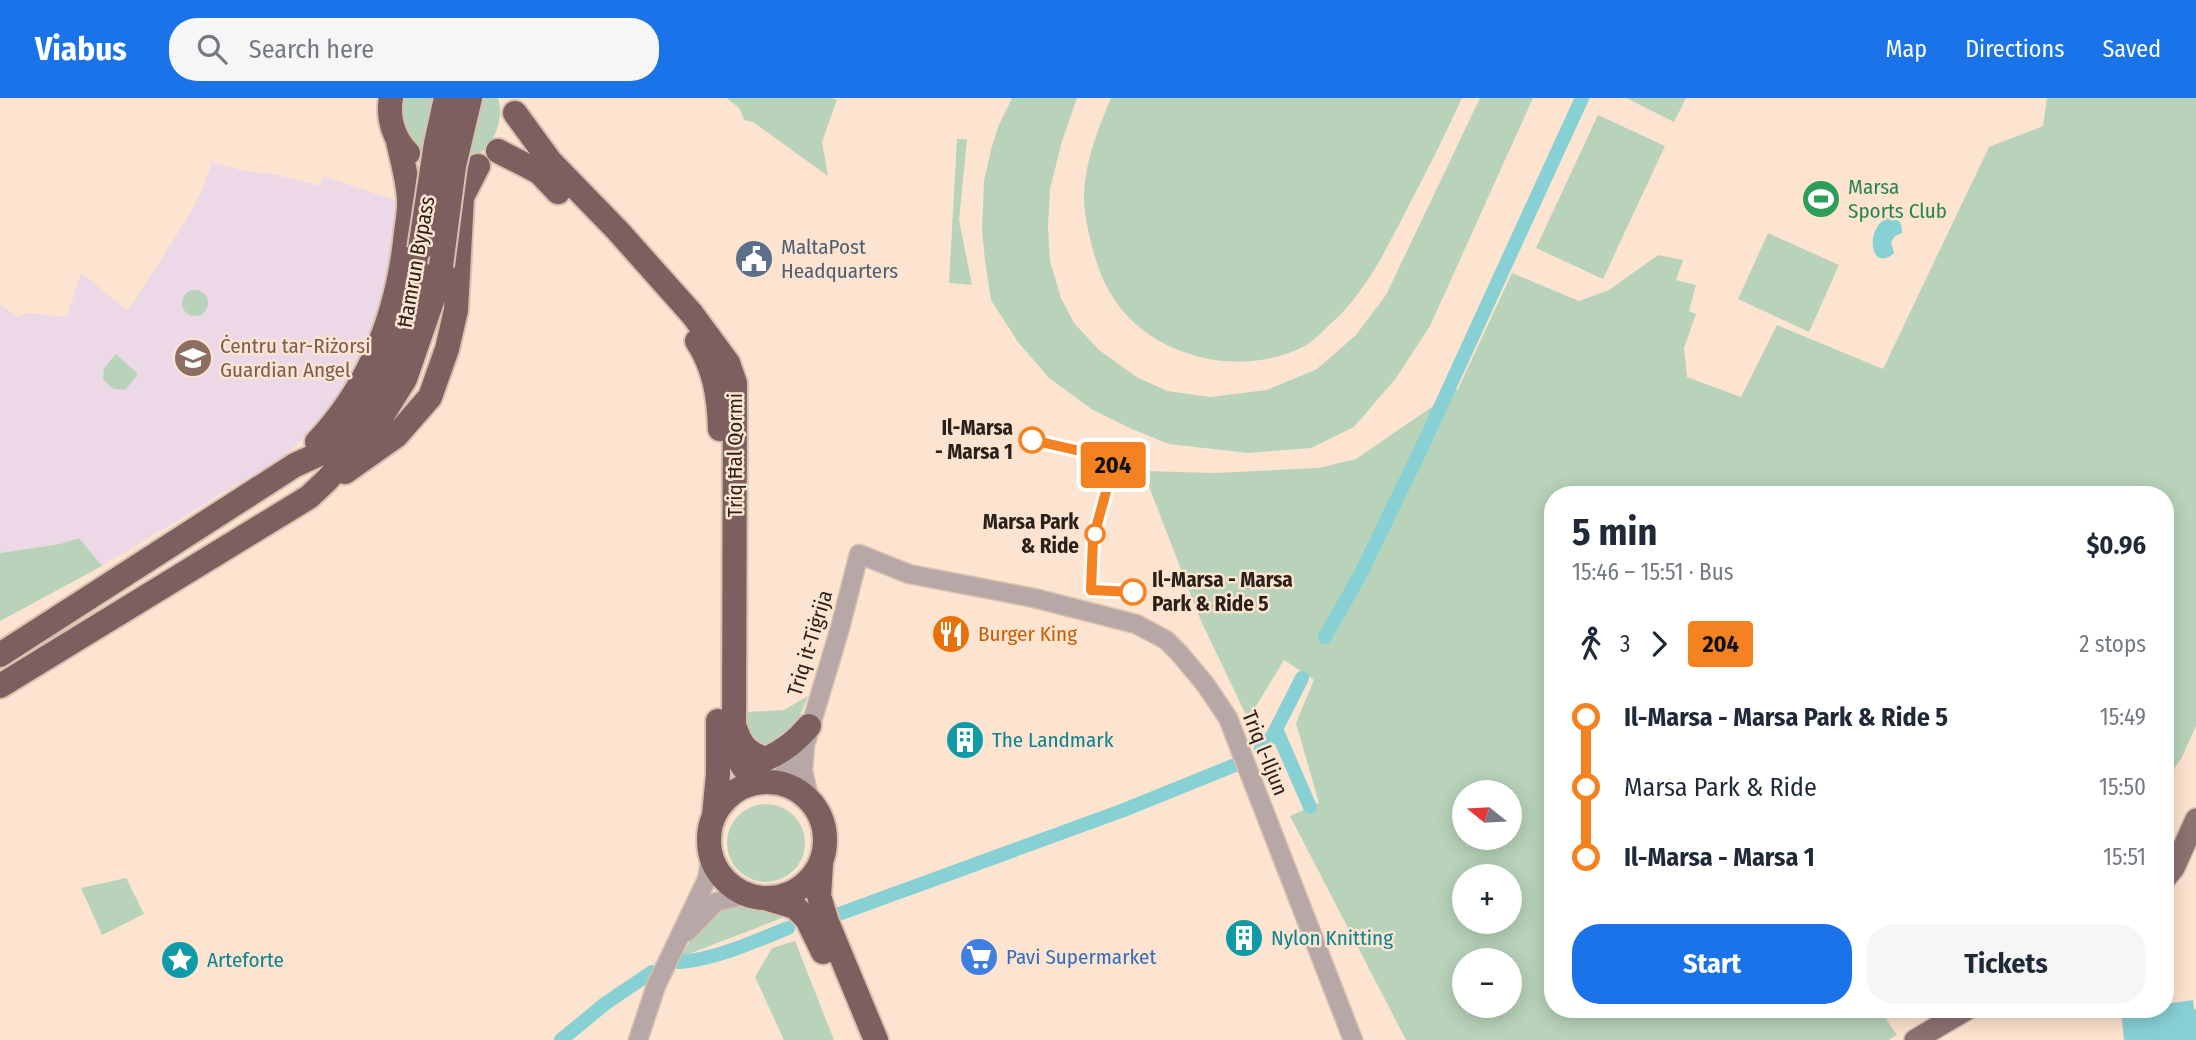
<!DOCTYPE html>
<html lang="en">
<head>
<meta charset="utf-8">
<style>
	:root { --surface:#fff; --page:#f6f6f7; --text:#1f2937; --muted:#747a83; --accent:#1a73e8 }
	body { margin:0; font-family:"Fira Sans Condensed",sans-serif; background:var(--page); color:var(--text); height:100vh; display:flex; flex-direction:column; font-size:26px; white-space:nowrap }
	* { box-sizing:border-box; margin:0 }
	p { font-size:23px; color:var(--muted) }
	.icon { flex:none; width:38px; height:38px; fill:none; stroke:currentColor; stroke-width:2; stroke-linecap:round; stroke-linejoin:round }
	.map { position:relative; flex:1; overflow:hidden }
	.side { position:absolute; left:1544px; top:388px; width:630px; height:532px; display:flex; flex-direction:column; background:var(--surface); border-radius:28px; box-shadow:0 4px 18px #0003 }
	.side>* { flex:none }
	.badge { padding:0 14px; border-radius:5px; font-size:24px; line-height:46px }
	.needle { width:46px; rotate:288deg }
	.controls { position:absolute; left:1452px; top:682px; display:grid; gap:14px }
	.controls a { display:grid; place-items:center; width:70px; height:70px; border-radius:50%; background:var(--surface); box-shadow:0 4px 18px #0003; font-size:35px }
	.map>.badge { position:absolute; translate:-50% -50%; box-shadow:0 0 0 4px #fff }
	.legs { display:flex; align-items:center; gap:10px; height:77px; padding:0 28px; font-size:23px }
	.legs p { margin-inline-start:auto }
	.overview { display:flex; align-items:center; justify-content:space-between; height:119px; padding:0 28px }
	h1 { font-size:38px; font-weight:700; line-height:52px }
	.button { display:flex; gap:14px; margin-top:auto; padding:14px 28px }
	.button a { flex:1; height:80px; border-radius:28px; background:var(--accent); color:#fff; font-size:28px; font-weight:700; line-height:80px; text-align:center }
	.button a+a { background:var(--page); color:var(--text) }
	ul { padding:0 28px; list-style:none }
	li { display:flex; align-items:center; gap:24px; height:70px; font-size:26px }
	li i { display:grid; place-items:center; width:10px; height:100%; margin:0 9px; background:currentColor }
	li i::after { content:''; width:18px; height:18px; margin:-9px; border:5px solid; border-radius:50%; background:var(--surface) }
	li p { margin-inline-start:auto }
	li:first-child i { background:linear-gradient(#0000 50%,currentColor 0) }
	li:last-child i { background:linear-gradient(currentColor 50%,#0000 0) }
	header { display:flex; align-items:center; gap:42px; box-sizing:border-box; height:98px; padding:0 35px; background:var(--accent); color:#fff }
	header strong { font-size:33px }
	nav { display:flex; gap:38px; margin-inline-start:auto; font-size:24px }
	.search { width:490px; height:63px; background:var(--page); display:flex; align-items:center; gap:18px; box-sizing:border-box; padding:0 24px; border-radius:28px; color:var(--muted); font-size:26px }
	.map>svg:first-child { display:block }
</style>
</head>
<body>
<header>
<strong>Viabus</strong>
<div class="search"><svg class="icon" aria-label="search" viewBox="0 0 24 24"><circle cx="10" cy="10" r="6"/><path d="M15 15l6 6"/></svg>Search here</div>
<nav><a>Map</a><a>Directions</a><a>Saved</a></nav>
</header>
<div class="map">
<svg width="2196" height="942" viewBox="0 0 2196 942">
	<rect width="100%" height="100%" fill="#fde4d0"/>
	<!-- education -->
	<path fill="#ecd8e7" d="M212 64 244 73 277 77 321 88 322 78 397 103 386 190 369 246 356 275 325 321 284 358 102 468 78 440 60 446 0 455V206L17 219 28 215 67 219 81 175 128 213 188 119 204 88Z"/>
	<!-- green -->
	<path fill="#b8d3b9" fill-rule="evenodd" d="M401 0H498C507 27 486 64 456 64 436 65 409 54 403 33 401 23 402 10 401 0Z
		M727 0H831L837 2 822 44 828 78 753 24 744 22 740 11Z
		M1012 0H1077L1062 43 1050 91 1048 129 1050 163 1061 200 1074 225 1099 252 1138 280 1168 293 1210 299 1267 292 1317 271 1356 237 1386 197 1480 0H1533L1430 228 1396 280 1354 329 1311 350 1248 355 1169 346 1132 331 1093 312 1049 280 1018 244 991 202 985 163 982 131 984 83 991 52 998 29Z
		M1111 0H1462C1445 37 1427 73 1408 109 1384 155 1365 197 1325 231 1319 237 1312 244 1305 248 1271 265 1232 268 1196 258 1137 241 1104 203 1091 144 1087 129 1084 112 1084 97 1085 63 1098 31 1111 0Z
		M1626 0H1686L1674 24Z
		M2047 0H2196V628L2181 661 2165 683V397H1552V912H1897L1886 921 1897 937 1888 942H1406L1290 718 1319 705 1296 625 1314 582 1284 562 1248 621 1201 523 1143 373 1215 375 1318 370 1356 361 1458 291 1512 175 1579 203 1609 192 1658 157 1683 162 1676 182 1696 187 1689 213 1696 216 1684 250 1687 279 1741 299 1777 227 1883 271 1989 49 2043 28ZM1465 695H1510V740H1465ZM1465 779H1510V824H1465ZM1465 863H1510V908H1465Z
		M1598 17 1665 48 1603 181 1536 150Z
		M957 41H967L959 122 972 187 949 185Z
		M1768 135 1839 167 1809 234 1738 201Z
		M182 205a13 13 0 1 1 26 0a13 13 0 1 1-26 0Z
		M116 256 138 276 125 292 114 291 103 282 104 270Z
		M79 440 102 468 0 523V455L60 446Z
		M808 598C798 626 779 662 745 638V614L784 612Z
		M727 745a39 39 0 1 1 78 0a39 39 0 1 1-78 0Z
		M126 780 144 816 102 837 81 790Z
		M749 808 787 818 681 859C691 842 704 814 726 809 733 807 741 808 749 808Z
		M795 843 834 942H784L755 879 772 850Z"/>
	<!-- water -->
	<path fill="#87d1d5" d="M1890 119C1900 120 1902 126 1902 135L1895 138 1891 144 1894 155C1870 177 1863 127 1890 119Z
		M2193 902 2194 911 2196 912V942H2124L2121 912H2165V906Z"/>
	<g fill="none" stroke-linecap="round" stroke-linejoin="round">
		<!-- canal -->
		<path stroke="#87d1d5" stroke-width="14" d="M1325 539 1360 477 1421 351 1582 0
			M1276 631 1310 709
			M1261 650 1273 637 1302 580
			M839 816 1124 712 1235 667
			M679 864C714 862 756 843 788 830
			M561 942 606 905 652 874"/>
		<defs>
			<path id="minor" d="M776 684 791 668 803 650
				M809 700 803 673 805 647 840 530 859 456 909 476 1034 500 1136 526 1166 542 1180 556 1205 586 1228 620 1353 942
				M687 834 716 804 746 797
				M638 942 656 888 707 781 711 758"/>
			<path id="major" d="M2165 781 2174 770 2196 721
				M1915 942 1966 912"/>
			<path id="highway" d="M391 0C387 20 394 41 408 55
				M515 15 550 63 618 133 692 216 728 265 735 285 734 647C739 665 744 674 760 684
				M498 53 539 74 558 94
				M697 243C715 271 719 299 720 331
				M317 344C369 289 396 219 405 144 406 131 410 115 409 101 408 82 402 62 398 43
				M345 374 396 338 430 299 447 251 456 212 462 99 478 68
				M0 557 295 367 337 348 383 287 406 231 420 151
				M0 588 309 399 327 382 382 318 405 281 432 203 441 168
				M736 632C741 649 750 656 766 661 785 652 796 643 809 628
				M709 742a58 58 0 1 1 116 0a58 58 0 1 1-116 0Z
				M714 718 718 676V623
				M821 766 819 798 827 824 876 942
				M768 801 795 809 807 821 823 854"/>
		</defs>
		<!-- minor casing -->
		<use href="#minor" stroke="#d7c1af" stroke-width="21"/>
		<!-- major casing -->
		<use href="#major" stroke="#d7c1af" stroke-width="24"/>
		<!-- highway casing -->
		<use href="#highway" stroke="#d7c1af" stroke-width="28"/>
		<!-- minor -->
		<use href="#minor" stroke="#b7a8a7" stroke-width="18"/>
		<!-- major -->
		<use href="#major" stroke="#8c7271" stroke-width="21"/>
		<!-- highway -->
		<use href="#highway" stroke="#7c5f5e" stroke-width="24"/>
		<defs>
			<path id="highway-bridge" d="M420 151 436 45 446 0
				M441 168 454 68 470 0"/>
		</defs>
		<!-- highway-bridge casing -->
		<use href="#highway-bridge" stroke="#d7c1af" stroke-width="28" stroke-linecap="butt"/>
		<!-- highway-bridge -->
		<use href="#highway-bridge" stroke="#7c5f5e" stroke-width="24"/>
	</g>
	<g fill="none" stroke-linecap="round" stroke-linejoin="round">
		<defs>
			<path id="line-1" d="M1032 342 1115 361 1093 441 1091 492 1133 494"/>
		</defs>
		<!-- line-1 casing -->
		<use href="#line-1" stroke="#fff" stroke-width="16"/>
		<!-- line-1 -->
		<use href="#line-1" stroke="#f58220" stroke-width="10"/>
	</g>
	<!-- icons -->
	<defs>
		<symbol id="stadium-disc" viewBox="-11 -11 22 22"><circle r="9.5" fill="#2e9e5b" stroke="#fde4d0"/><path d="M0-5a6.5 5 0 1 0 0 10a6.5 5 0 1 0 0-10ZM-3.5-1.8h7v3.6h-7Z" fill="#fff"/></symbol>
		<symbol id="civic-disc" viewBox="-11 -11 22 22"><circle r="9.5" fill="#5c6f8a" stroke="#fde4d0"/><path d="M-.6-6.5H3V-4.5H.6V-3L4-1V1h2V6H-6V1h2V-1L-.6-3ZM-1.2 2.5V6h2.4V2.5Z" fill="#fff"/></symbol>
		<symbol id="school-disc" viewBox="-11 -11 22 22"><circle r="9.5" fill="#8d6e63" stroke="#fde4d0"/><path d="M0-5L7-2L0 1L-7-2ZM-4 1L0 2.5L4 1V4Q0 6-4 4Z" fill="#fff"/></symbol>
		<symbol id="restaurant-disc" viewBox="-11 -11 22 22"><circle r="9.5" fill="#e8710a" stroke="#fde4d0"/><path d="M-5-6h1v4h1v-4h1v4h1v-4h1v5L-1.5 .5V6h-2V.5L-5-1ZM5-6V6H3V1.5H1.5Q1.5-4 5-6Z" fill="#fff"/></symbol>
		<symbol id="building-disc" viewBox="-11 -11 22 22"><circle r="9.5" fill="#0f9aa8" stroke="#fde4d0"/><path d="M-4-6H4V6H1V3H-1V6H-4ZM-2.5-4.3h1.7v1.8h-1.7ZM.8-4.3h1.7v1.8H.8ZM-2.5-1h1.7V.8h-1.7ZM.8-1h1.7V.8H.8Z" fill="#fff"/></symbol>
		<symbol id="supermarket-disc" viewBox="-11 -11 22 22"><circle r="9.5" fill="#3f7fe0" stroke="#fde4d0"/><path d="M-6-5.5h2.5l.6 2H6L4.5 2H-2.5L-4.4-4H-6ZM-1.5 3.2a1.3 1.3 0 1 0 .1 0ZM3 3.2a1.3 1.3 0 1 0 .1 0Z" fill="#fff"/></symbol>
		<symbol id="sight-disc" viewBox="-11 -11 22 22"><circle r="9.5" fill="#0f9aa8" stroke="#fde4d0"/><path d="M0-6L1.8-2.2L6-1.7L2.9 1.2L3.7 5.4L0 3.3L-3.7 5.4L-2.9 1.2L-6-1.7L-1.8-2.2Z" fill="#fff"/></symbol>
	</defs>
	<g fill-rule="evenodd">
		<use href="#stadium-disc" x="1799" y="79" width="44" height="44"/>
		<use href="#civic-disc" x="732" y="139" width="44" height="44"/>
		<use href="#school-disc" x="171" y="238" width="44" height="44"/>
		<use href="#restaurant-disc" x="929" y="514" width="44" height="44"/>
		<use href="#building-disc" x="943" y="620" width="44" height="44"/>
		<use href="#building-disc" x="1222" y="818" width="44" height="44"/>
		<use href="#supermarket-disc" x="957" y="837" width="44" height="44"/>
		<use href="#sight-disc" x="158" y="840" width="44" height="44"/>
	</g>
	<!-- markers -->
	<g fill="#fff" stroke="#f58220" stroke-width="3.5">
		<circle cx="1032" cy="342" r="12"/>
		<circle cx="1095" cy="436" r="9"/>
		<circle cx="1133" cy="494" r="12"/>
	</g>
	<g text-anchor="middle" stroke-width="5" stroke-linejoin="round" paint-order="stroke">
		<!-- leisure labels -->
		<g font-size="21" fill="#27864d" stroke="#fde4d0" text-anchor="start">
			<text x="1848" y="96">Marsa<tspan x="1848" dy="24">Sports Club</tspan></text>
		</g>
		<!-- service labels -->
		<g font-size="21" fill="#4e5e75" stroke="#fde4d0" text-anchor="start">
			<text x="781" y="156">MaltaPost<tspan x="781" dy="24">Headquarters</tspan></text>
		</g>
		<!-- street labels -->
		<g font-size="21" fill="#2a211a" stroke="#fde4d0">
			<text transform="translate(416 164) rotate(-80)" y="7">Ħamrun Bypass</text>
			<text transform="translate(735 357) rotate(-90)" y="7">Triq Ħal Qormi</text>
			<text transform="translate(810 545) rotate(-73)" y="7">Triq it-Tiġrija</text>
			<text transform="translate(1265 655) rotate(68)" y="7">Triq l-Iljun</text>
		</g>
		<!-- education labels -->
		<g font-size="21" fill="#785e54" stroke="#fde4d0" text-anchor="start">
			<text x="220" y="255">Ċentru tar-Riżorsi<tspan x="220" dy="24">Guardian Angel</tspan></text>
		</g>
		<!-- stop labels -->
		<g font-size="21" font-weight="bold" fill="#2a211a" stroke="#fde4d0" text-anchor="end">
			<text x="1013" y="337">Il-Marsa<tspan x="1013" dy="24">- Marsa 1</tspan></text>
			<text x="1079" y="431">Marsa Park<tspan x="1079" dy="24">&amp; Ride</tspan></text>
			<text x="1152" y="489" text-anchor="start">Il-Marsa - Marsa<tspan x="1152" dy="24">Park &amp; Ride 5</tspan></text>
		</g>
		<!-- food labels -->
		<g font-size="21" fill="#c56008" stroke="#fde4d0" text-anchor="start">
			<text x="978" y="543">Burger King</text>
		</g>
		<!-- culture labels -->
		<g font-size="21" fill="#0d838f" stroke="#fde4d0" text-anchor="start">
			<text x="992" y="649">The Landmark</text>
			<text x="1271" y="847">Nylon Knitting</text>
			<text x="207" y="869">Arteforte</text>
		</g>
		<!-- shop labels -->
		<g font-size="21" fill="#366cbe" stroke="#fde4d0" text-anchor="start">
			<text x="1006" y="866">Pavi Supermarket</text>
		</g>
	</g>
</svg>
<div class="controls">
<a><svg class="needle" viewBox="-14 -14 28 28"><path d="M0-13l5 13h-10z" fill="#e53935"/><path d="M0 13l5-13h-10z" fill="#747a83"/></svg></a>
<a>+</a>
<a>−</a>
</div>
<b class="badge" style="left:1113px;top:367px;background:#f58220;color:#111">204</b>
<section class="side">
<div class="overview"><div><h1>5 min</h1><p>15:46 – 15:51 · Bus</p></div><b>$0.96</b></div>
<div class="legs"><svg class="icon" aria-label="walk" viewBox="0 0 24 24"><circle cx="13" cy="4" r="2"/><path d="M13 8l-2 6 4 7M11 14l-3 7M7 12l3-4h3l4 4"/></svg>3<svg class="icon" aria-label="forward" viewBox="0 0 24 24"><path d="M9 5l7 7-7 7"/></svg><b class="badge" style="background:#f58220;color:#111">204</b><p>2 stops</p></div>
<ul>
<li><i style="color:#f58220"></i><b>Il-Marsa - Marsa Park &amp; Ride 5</b><p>15:49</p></li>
<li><i style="color:#f58220"></i><span>Marsa Park &amp; Ride</span><p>15:50</p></li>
<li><i style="color:#f58220"></i><b>Il-Marsa - Marsa 1</b><p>15:51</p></li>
</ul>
<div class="button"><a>Start</a><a>Tickets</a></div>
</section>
</div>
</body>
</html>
